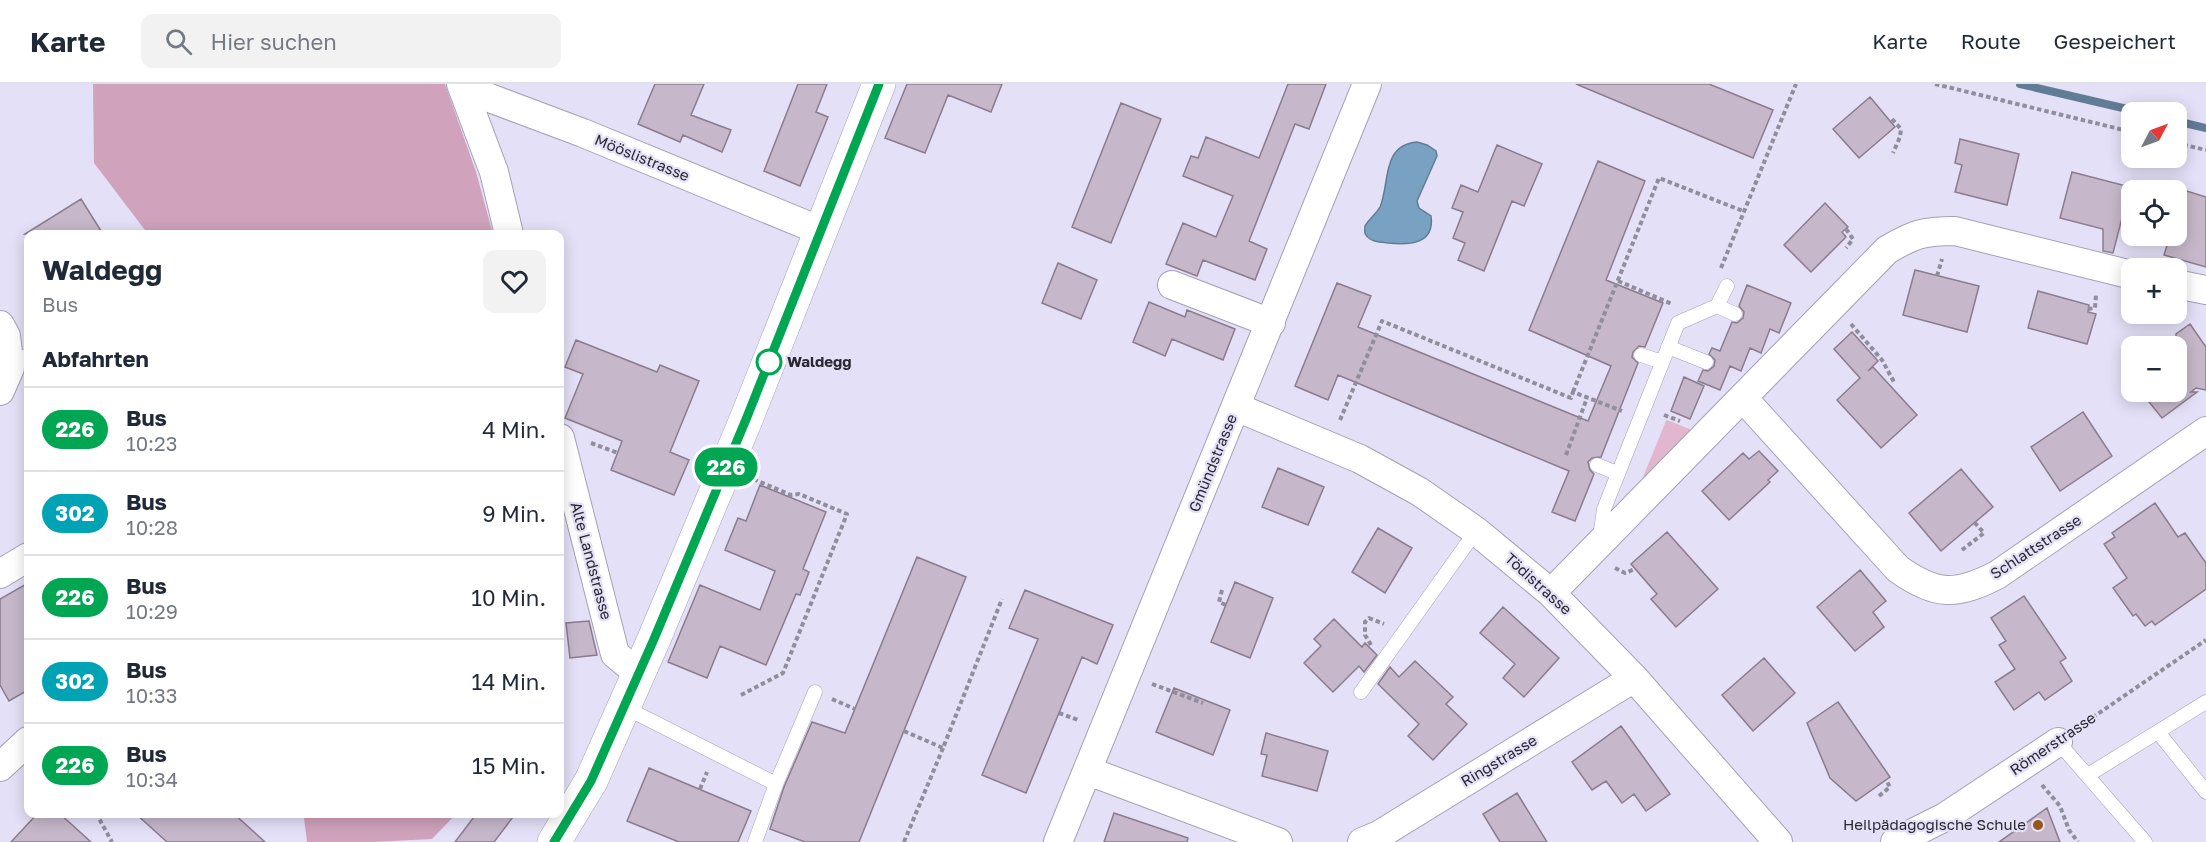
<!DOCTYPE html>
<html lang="de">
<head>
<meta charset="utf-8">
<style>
	:root { --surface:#fff; --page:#f2f2f3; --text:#1f2937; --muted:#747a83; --line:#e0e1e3 }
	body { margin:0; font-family:"Golos Text",sans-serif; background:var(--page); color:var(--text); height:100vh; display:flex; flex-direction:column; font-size:22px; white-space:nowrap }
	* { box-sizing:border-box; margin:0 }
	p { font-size:20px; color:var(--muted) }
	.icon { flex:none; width:33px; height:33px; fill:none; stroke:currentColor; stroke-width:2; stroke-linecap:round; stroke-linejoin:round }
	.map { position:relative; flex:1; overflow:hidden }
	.details { position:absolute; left:24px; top:146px; width:540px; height:588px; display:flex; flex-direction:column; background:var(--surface); border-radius:12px; box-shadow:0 3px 15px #0003 }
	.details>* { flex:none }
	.badge { padding:0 12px; border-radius:20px; font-size:21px; line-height:39px }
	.needle { width:39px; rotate:49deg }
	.fabs { position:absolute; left:2121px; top:18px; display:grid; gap:12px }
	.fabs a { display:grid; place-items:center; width:66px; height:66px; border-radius:12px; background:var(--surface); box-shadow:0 3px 15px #0003; font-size:30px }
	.map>.badge { position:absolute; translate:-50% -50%; box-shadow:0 0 0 3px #fff }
	h2 { padding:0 18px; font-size:22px; line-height:54px }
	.round { display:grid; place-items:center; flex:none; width:63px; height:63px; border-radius:12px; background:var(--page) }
	.headline { display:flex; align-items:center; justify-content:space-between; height:102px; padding:0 18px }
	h1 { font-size:28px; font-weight:700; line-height:45px }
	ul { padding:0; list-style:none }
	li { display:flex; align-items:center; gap:18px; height:84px; padding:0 18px; border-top:2px solid var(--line) }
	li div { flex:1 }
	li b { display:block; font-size:22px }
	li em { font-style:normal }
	li .badge { min-width:66px; font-weight:700; text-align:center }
	header { display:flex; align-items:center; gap:36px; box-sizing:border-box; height:84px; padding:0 30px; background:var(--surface); border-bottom:2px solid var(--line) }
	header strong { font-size:28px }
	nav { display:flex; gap:33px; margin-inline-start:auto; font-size:21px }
	.search { width:420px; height:54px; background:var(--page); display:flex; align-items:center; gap:15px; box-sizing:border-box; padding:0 21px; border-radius:12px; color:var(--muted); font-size:22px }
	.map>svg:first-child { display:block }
</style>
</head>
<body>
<header>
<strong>Karte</strong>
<div class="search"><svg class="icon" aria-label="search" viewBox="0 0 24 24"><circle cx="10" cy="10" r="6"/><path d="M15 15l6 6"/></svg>Hier suchen</div>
<nav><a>Karte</a><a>Route</a><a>Gespeichert</a></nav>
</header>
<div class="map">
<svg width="2206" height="758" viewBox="0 0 2206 758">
	<rect width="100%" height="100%" fill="#e4e0f7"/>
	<!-- green -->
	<path fill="#e1b6ce" d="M1667 336 1692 346 1641 398 1666 337Z"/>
	<!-- forest -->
	<path fill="#d0a2bc" d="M93 0H445L476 88 493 150H148L94 79Z
		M335 729H457L432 755 373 758H307L304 734Z"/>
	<!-- water -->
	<path fill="#79a1c1" stroke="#617d96" stroke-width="1.5" d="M1417 58 1427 61 1436 67 1437 72 1417 117 1419 124 1431 132C1435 161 1408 161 1388 159 1381 158 1370 158 1366 151 1364 149 1365 145 1365 142 1369 135 1376 130 1380 123 1390 100 1381 61 1417 58Z"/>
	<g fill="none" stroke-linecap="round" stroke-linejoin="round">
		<!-- stream -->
		<path stroke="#617d96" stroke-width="8" d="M2020 0 2140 28
			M2176 37 2206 44"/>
	</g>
	<!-- building -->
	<path fill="#c6b8ca" stroke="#8a7c8e" stroke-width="1.5" d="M655 0H704L691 31 731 46 722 68 683 51 680 58 638 40Z
		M798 0H827L816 28 828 33 800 102 764 87Z
		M907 0H1002L991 28 948 11 925 69 885 54Z
		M1288 0H1326L1309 45 1295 40 1249 157 1267 165 1255 196 1203 176 1197 192 1166 180 1183 139 1216 153 1233 112 1183 92 1191 72 1198 74 1206 53 1259 74Z
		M1576 0H1709L1773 26 1753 74Z
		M1870 13 1895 43 1859 74 1833 45Z
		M1121 19 1161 35 1111 159 1072 143Z
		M1960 55 2019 70 2007 121 1955 108 1962 81 1955 79Z
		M1497 61 1542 80 1524 122 1512 117 1484 187 1458 176 1465 159 1453 154 1463 128 1452 124 1461 101 1478 108Z
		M1598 77 1645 97 1606 196 1663 219 1645 263 1639 262 1633 268 1632 273 1638 279 1601 373 1592 374 1588 378 1590 386 1594 390 1575 437 1552 428 1569 387 1338 291 1328 316 1295 302 1337 199 1371 212 1358 243 1588 337 1611 282 1529 246Z
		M2072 88 2130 103 2113 169 2103 167V145L2060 134Z
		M2180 105 2206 113V183L2164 171 2170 152H2176V118Z
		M81 115 103 150H25Z
		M1825 119 1848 143 1842 148 1846 153 1811 188 1784 161Z
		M1058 179 1097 196 1081 235 1042 219Z
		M1915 186 1979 202 1967 248 1903 231Z
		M1747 201 1791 219 1779 249 1770 245 1761 269 1750 264 1741 287 1730 282 1720 306 1698 297 1703 286 1708 287 1714 282 1715 276 1709 270 1712 264 1720 267 1732 238 1737 239 1743 234 1744 228 1739 222Z
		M2038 207 2089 221 2088 228 2096 230 2087 260 2028 244Z
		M1149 218 1185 233 1187 226 1235 245 1223 276 1172 255 1165 272 1133 258Z
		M2190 240 2206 263V306L2196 304 2191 308H2197L2162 334 2141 308H2176V250Z
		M1852 248 1878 277 1868 287 1873 283 1917 331 1881 364 1837 316 1860 294 1834 265Z
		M576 256 657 288 660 281 699 297 670 368 689 376 674 411 611 386 622 357 565 334 583 290 565 283Z
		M1684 293 1704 302 1690 335 1671 327Z
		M2083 328 2112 372 2060 407 2031 363Z
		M1759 367 1778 387 1768 396 1770 398 1729 436 1702 407 1743 369 1749 375Z
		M1278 384 1324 403 1308 441 1262 423Z
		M1961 385 1993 423 1941 467 1909 429Z
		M760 401 826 428 803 485 809 488 800 511 796 510 766 581 720 562 707 594 668 578 700 501 760 526 775 487 725 466 738 434 746 437Z
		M2155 419 2178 453 2185 449 2206 479V505L2155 541 2152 537 2145 542 2136 530 2133 532 2113 504 2127 494 2104 460 2115 453 2112 449Z
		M1378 444 1412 464 1385 509 1352 488Z
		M1667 448 1718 505 1676 543 1651 515 1657 510 1631 480Z
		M917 473 966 493 859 758H805L770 745 784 703 812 638 845 649Z
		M1860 486 1886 517 1873 528 1884 543 1855 567 1817 523Z
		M1235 498 1273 514 1250 574 1211 558Z
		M28 499V606L9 617 0 601V515Z
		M1025 506 1113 541 1097 580 1082 573 1026 709 982 691 1038 555 1009 544Z
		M2024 512 2066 574 2060 578 2072 597 2045 616 2039 608 2014 626 1995 598 2015 585 1999 561 2006 557 1991 534Z
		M1503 523 1559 574 1524 613 1503 594 1515 580 1480 549Z
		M1334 535 1362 563 1365 559 1377 571 1364 588 1359 582 1333 608 1304 579 1321 562 1314 555Z
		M589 537 597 571 570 574 566 539Z
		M1764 574 1795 609 1753 647 1722 611Z
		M1415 577 1453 613 1446 620 1467 640 1433 676 1408 652 1419 640 1378 600 1390 583 1399 593Z
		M1174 604 1230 626 1213 671 1156 648Z
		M1838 618 1890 693 1856 717 1830 694 1807 639Z
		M1621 642 1670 710 1646 727 1634 710 1622 719 1606 697 1592 706 1572 678Z
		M1266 649 1328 667 1317 707 1262 692 1267 671 1261 670Z
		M649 684 751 727 738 758H679L627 737Z
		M1517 709 1547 758H1500L1483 730Z
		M2047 724 2060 758H1999Z
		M38 729H59L91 758H11Z
		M135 729H233L265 758H167Z
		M477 729H516L494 758H455Z
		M1114 729 1188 754 1187 758H1104Z"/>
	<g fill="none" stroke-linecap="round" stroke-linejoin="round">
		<defs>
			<path id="lane" d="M1717 222 1735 230
				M1668 263 1706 278
				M1641 271 1662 278
				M10 284 28 271
				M1597 381 1617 389
				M1600 453 1604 425 1678 239 1717 222 1727 202
				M1361 608 1476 447
				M624 623 776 700
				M2158 648 2206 708
				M2058 658 2145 758
				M2088 691 2206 618
				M755 758 776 700 815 608"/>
			<path id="street" d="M461 0 494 88 509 150
				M463 4 583 49 821 147
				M2176 200 2206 206
				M1172 201 1271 239
				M0 241 6 252 10 284 0 307
				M1743 314 1898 485C1936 512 1956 512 1997 491L2206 347
				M1236 323 1360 375 1420 408 1476 447 1551 509 1634 594 1778 758
				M560 354 615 570 639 590
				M0 490 28 473
				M1551 509 1887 166C1914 150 1923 147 1955 147L2132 191
				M0 683 28 657
				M1088 687 1278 758
				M1058 758 1367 0
				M1362 758 1379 751 1634 594
				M1895 758 1945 733 2058 658"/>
			<path id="secondary" d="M554 758 591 697 654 555 747 333 879 0"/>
		</defs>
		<!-- lane casing -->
		<use href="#lane" stroke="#a4a1b6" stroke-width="15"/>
		<!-- street casing -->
		<use href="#street" stroke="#a4a1b6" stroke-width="30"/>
		<!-- secondary casing -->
		<use href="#secondary" stroke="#a4a1b6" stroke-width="34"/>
		<!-- path -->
		<path stroke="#908d9d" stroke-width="4" stroke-dasharray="4.5 3" stroke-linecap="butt" d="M1935 0 2132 48
			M1892 35 1901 45 1900 53 1893 69
			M2176 59 2206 66
			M1846 145 1853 155 1846 164
			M1721 184 1796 0
			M1937 192 1942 175
			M1618 197 1672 220
			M2088 225 2095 224 2096 211
			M1851 240 1882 276 1894 298
			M1573 308 1659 94 1743 127
			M1664 331 1680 337
			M1340 336 1382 237 1571 314 1573 308 1622 327
			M591 359 618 369
			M1566 371 1587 314
			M1962 466 1984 449 1975 439
			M1615 484 1625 489 1635 485
			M1222 506 1219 518 1226 521
			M1371 561 1365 551V538L1369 534 1384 540
			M1152 600 1203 619
			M741 611 783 589 847 430 799 410 791 411 753 395
			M832 615 855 625
			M1059 629 1078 636
			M2080 642 2206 556
			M904 647 943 664 1002 515
			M2042 701 2060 722 2069 746 2078 758
			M700 705 707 688
			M1879 712 1890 703 1886 696
			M96 729 112 758
			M904 758 943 664"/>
		<!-- lane -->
		<use href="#lane" stroke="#fff" stroke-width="14"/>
		<!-- street -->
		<use href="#street" stroke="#fff" stroke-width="28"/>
		<!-- secondary -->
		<use href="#secondary" stroke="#fff" stroke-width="33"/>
	</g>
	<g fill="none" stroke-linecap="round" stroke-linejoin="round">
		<defs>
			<path id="line" d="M554 758 591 697 654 555 747 333 879 0"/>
		</defs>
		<!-- line casing -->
		<use href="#line" stroke="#fff" stroke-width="14"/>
		<!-- line -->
		<use href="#line" stroke="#00a651" stroke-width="9"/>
	</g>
	<!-- markers -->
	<circle fill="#fff" stroke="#00a651" stroke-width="3" cx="769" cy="278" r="12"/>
	<circle fill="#95571b" stroke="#e4e0f7" stroke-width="2" cx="2038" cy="741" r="6"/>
	<g text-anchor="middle" stroke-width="4.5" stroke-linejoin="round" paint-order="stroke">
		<!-- street labels -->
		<g font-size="15" fill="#2a2830" stroke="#e4e0f7">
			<text transform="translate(642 74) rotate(22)" y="5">Mööslistrasse</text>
			<text transform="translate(1213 379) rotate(-68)" y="5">Gmündstrasse</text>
			<text transform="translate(2036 463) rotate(-33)" y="5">Schlattstrasse</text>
			<text transform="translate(591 477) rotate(75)" y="5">Alte Landstrasse</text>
			<text transform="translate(1538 500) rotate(42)" y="5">Tödistrasse</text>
			<text transform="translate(2053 660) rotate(-34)" y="5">Römerstrasse</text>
			<text transform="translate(1499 677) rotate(-31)" y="5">Ringstrasse</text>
		</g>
		<!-- stop labels -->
		<g font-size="15" font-weight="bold" fill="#2a2830" stroke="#e4e0f7" text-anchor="start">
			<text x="787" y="283">Waldegg</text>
		</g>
		<!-- poi labels -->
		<g font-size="15" fill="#2a2830" stroke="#e4e0f7" text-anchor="end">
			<text x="2026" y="746">Heilpädagogische Schule</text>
		</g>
	</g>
</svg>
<div class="fabs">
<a><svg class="needle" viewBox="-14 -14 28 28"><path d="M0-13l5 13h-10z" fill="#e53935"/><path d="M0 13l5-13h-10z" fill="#747a83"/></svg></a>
<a><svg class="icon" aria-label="locate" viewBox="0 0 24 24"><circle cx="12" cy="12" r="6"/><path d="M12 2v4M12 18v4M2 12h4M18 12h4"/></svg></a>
<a>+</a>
<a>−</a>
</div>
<b class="badge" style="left:726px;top:383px;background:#00a651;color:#fff">226</b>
<section class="details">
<div class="headline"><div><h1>Waldegg</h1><p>Bus</p></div><a class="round"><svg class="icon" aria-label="heart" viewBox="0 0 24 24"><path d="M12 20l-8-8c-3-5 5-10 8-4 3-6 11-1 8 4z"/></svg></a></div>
<h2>Abfahrten</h2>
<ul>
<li><span class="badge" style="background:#00a651;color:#fff">226</span><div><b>Bus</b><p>10:23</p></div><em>4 Min.</em></li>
<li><span class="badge" style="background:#00a3b4;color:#fff">302</span><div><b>Bus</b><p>10:28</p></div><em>9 Min.</em></li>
<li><span class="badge" style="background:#00a651;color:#fff">226</span><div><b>Bus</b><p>10:29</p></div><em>10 Min.</em></li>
<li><span class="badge" style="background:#00a3b4;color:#fff">302</span><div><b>Bus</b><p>10:33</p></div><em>14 Min.</em></li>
<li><span class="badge" style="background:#00a651;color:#fff">226</span><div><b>Bus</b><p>10:34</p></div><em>15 Min.</em></li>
</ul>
</section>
</div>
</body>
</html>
